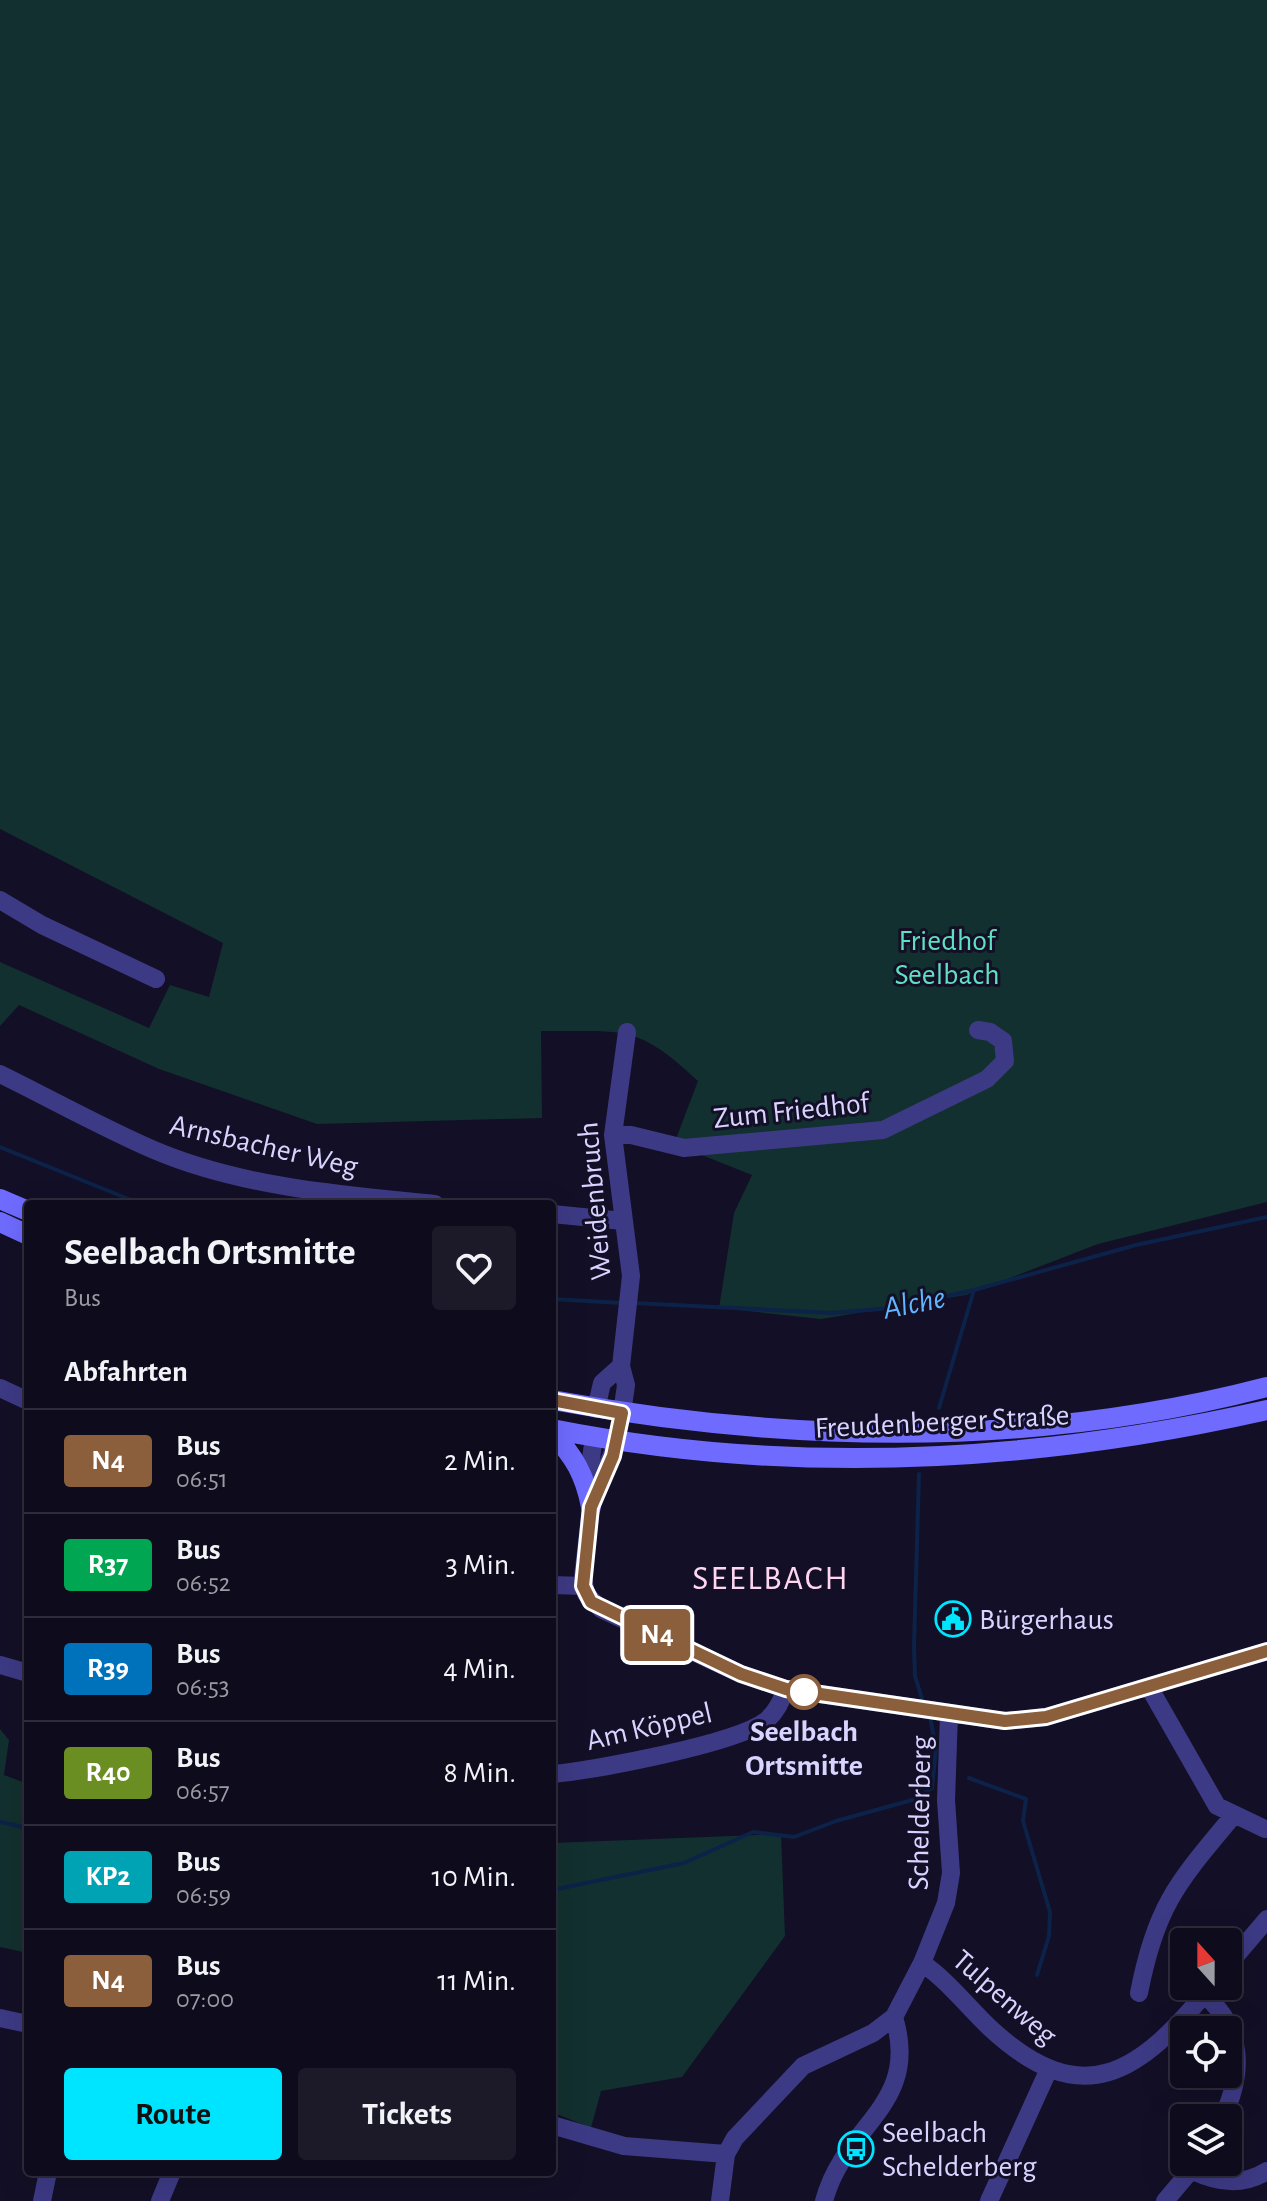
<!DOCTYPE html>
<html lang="de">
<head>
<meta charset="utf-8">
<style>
	:root { --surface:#0e0b1c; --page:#1c1929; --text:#f1f3f6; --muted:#9b9ba3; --line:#2e2b3b; --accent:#00e5ff }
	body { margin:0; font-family:"Alegreya Sans",sans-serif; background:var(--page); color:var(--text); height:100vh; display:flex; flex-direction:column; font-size:30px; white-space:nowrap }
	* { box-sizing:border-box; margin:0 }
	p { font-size:26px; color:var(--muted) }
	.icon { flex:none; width:44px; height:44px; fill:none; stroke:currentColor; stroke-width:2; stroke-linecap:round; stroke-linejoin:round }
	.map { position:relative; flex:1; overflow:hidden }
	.side { position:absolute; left:24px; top:1200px; width:532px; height:976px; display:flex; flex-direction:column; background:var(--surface); border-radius:8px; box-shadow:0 8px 32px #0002,0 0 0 2px var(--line) }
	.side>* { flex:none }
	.badge { padding:0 16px; border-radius:6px; font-size:28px; line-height:52px }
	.needle { width:52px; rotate:339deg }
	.fabs { position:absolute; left:1170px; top:1928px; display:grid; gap:16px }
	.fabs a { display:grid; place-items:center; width:72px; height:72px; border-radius:8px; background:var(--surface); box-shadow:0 8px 32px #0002,0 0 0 2px var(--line); font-size:40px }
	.map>.badge { position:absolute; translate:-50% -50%; box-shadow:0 0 0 4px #fff }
	h2 { padding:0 40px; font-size:30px; line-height:72px }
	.round { display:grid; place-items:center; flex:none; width:84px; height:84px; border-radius:8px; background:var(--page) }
	.headline { display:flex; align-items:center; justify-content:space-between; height:136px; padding:0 40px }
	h1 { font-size:38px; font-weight:700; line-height:60px }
	.button { display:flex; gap:16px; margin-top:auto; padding:16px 40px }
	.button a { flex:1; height:92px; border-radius:8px; background:var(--accent); color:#111; font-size:32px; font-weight:700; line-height:92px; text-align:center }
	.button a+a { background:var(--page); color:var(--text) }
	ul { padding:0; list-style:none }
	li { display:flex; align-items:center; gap:24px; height:104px; padding:0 40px; border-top:2px solid var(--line) }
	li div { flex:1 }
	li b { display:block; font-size:30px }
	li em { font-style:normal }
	li .badge { min-width:88px; font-weight:700; text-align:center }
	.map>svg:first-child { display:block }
</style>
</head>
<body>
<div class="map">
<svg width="1267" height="2201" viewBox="0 0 1267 2201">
	<rect width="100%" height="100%" fill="#130f26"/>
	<!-- green -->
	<path fill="#12302f" d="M0 0H1267V1202L1098 1244 966 1295 821 1319 719 1308 734 1213 752 1175 674 1144 698 1081C636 1022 622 1032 541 1031L542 1118 317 1124 159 1069 19 1005 0 1026V962L149 1028 170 985 209 997 223 943 0 829Z
		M0 1729 9 1740 4 1775 28 1784V1953L0 1947Z
		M781 1834 785 1936 682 2077 601 2091 591 2128 552 2112V1843Z"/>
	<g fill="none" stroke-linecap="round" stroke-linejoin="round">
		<!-- stream -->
		<path stroke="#0c2248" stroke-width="4" d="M0 1147 141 1204
			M552 1299 622 1303
			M634 1303 831 1313 893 1308 974 1290 1136 1245 1267 1217
			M939 1408 974 1290
			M919 1474 914 1646 915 1676 923 1702
			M969 1778 1026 1799 1023 1821 1050 1912 1049 1936 1037 1975
			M0 1822 28 1828
			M552 1890 684 1863 753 1832 794 1837 836 1821 916 1799 932 1788 936 1748 930 1717"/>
		<!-- minor -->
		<path stroke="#3d3a85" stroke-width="18" d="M0 900 42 925 156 979
			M0 1074C51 1099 101 1127 154 1150 241 1187 342 1195 435 1204
			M613 1135H631L684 1148 883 1130 987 1079 1005 1061 1003 1041 990 1032 978 1030
			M552 1214 623 1221
			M0 1388 28 1401
			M596 1409 602 1383 621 1366
			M622 1413 626 1385 621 1366 631 1276 613 1135 627 1032
			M617 1441 591 1507 583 1577 586 1594 601 1609 741 1674 786 1689 1005 1721 1046 1717 1267 1651
			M587 1487 594 1437
			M552 1585 583 1586
			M0 1665 28 1673
			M1149 1687 1217 1806 1265 1829
			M552 1774C595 1770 736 1744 767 1720 777 1711 781 1701 786 1689
			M922 1963C947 1980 967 2006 989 2027 1083 2115 1140 2073 1211 1986
			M1228 1965 1267 1919
			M1139 1993C1156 1905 1178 1882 1233 1816
			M1204 1995C1244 2027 1244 2075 1222 2118
			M0 2018 28 2024
			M552 2125 624 2146 726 2154
			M1193 2171C1219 2183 1243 2186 1267 2171
			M42 2201 48 2172
			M160 2201 172 2172
			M720 2201 726 2154 735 2138 803 2066 873 2033 894 2017 922 1963 946 1903 951 1873 946 1800 949 1714
			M824 2201C845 2123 921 2106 894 2017
			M989 2201 1048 2071
			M1165 2201 1198 2162"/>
		<!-- secondary -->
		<path stroke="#6f6bff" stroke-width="20" d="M0 1199 28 1211
			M0 1222 28 1235
			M552 1400C788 1443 1034 1448 1267 1387
			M552 1429C789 1476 1032 1463 1267 1410
			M552 1433C574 1456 585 1475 591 1507"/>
	</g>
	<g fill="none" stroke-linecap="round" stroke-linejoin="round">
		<defs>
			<path id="line" d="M552 1400 622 1413 613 1456 591 1507 583 1586 591 1602 741 1674 786 1689 1005 1721 1046 1717 1267 1651"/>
		</defs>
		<!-- line casing -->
		<use href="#line" stroke="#fff" stroke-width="18"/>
		<!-- line -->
		<use href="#line" stroke="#8b5e3c" stroke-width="12"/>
	</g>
	<!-- icons -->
	<defs>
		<symbol id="civic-ring" viewBox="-11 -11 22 22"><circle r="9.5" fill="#130f26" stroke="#00e5ff" stroke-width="1.5"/><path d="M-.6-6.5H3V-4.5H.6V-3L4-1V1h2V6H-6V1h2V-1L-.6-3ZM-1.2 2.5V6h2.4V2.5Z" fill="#00e5ff"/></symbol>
		<symbol id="bus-ring" viewBox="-11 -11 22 22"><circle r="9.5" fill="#130f26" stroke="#00e5ff" stroke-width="1.5"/><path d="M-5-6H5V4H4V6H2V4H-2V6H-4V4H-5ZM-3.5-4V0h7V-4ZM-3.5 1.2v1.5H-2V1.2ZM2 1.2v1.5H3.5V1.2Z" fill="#00e5ff"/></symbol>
	</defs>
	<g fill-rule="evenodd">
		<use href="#civic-ring" x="933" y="1599" width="40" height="40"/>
		<use href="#bus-ring" x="836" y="2129" width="40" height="40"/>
	</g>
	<!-- markers -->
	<circle fill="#fff" stroke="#8b5e3c" stroke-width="4" cx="804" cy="1692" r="16"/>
	<g text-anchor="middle" stroke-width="6" stroke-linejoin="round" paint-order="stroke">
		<!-- park labels -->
		<g font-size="30" fill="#5fe0c0" stroke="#130f26">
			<text x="947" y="950">Friedhof<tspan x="947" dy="34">Seelbach</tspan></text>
		</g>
		<!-- street labels -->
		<g font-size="30" fill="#d9d4ff" stroke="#130f26">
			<text transform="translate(791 1110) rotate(-6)" y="10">Zum Friedhof</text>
			<text transform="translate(264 1145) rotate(13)" y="10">Arnsbacher Weg</text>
			<text transform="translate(594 1201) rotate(-95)" y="10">Weidenbruch</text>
			<text transform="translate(942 1421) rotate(-3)" y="10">Freudenberger Straße</text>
			<text transform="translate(649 1726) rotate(-13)" y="10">Am Köppel</text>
			<text transform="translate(919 1813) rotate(-89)" y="10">Schelderberg</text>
			<text transform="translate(1005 1997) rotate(41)" y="10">Tulpenweg</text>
		</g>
		<!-- poi labels -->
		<g font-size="30" fill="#d9d4ff" stroke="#130f26" text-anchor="start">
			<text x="979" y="1629">Bürgerhaus</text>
			<text x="882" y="2142">Seelbach<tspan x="882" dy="34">Schelderberg</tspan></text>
		</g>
		<!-- stop labels -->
		<g font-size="30" font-weight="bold" fill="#d9d4ff" stroke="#130f26">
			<text x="804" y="1741">Seelbach<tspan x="804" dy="34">Ortsmitte</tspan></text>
		</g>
		<!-- water labels -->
		<g font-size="32" font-style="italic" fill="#62b6ff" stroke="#130f26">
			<text transform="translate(914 1302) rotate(-11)" y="11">Alche</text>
		</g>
		<!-- quarter labels -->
		<g font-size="34" letter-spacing="2" fill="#ffd6f0" stroke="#130f26">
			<text x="771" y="1589">SEELBACH</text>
		</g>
	</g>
</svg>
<div class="fabs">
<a><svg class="needle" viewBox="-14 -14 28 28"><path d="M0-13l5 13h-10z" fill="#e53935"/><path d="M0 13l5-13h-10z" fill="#9b9ba3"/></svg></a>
<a><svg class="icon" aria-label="locate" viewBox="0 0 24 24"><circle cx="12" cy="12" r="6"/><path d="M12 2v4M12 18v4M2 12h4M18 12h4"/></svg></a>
<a><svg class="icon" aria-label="layers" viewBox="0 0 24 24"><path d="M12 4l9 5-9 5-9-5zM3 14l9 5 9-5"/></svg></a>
</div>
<b class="badge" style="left:657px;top:1635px;background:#8b5e3c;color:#fff">N4</b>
<section class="side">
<div class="headline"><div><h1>Seelbach Ortsmitte</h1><p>Bus</p></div><a class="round"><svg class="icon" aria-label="heart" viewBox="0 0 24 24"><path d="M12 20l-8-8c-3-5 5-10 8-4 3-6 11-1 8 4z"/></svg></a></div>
<h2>Abfahrten</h2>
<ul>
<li><span class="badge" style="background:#8b5e3c;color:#fff">N4</span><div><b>Bus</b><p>06:51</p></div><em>2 Min.</em></li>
<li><span class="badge" style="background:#00a651;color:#fff">R37</span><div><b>Bus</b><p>06:52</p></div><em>3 Min.</em></li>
<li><span class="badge" style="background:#0072bc;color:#fff">R39</span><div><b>Bus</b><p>06:53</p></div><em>4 Min.</em></li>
<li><span class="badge" style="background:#6b8e23;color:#fff">R40</span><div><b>Bus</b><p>06:57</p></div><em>8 Min.</em></li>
<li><span class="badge" style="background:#00a3b4;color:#fff">KP2</span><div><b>Bus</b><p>06:59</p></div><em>10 Min.</em></li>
<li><span class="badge" style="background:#8b5e3c;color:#fff">N4</span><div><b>Bus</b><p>07:00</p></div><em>11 Min.</em></li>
</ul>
<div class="button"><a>Route</a><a>Tickets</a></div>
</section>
</div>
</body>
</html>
